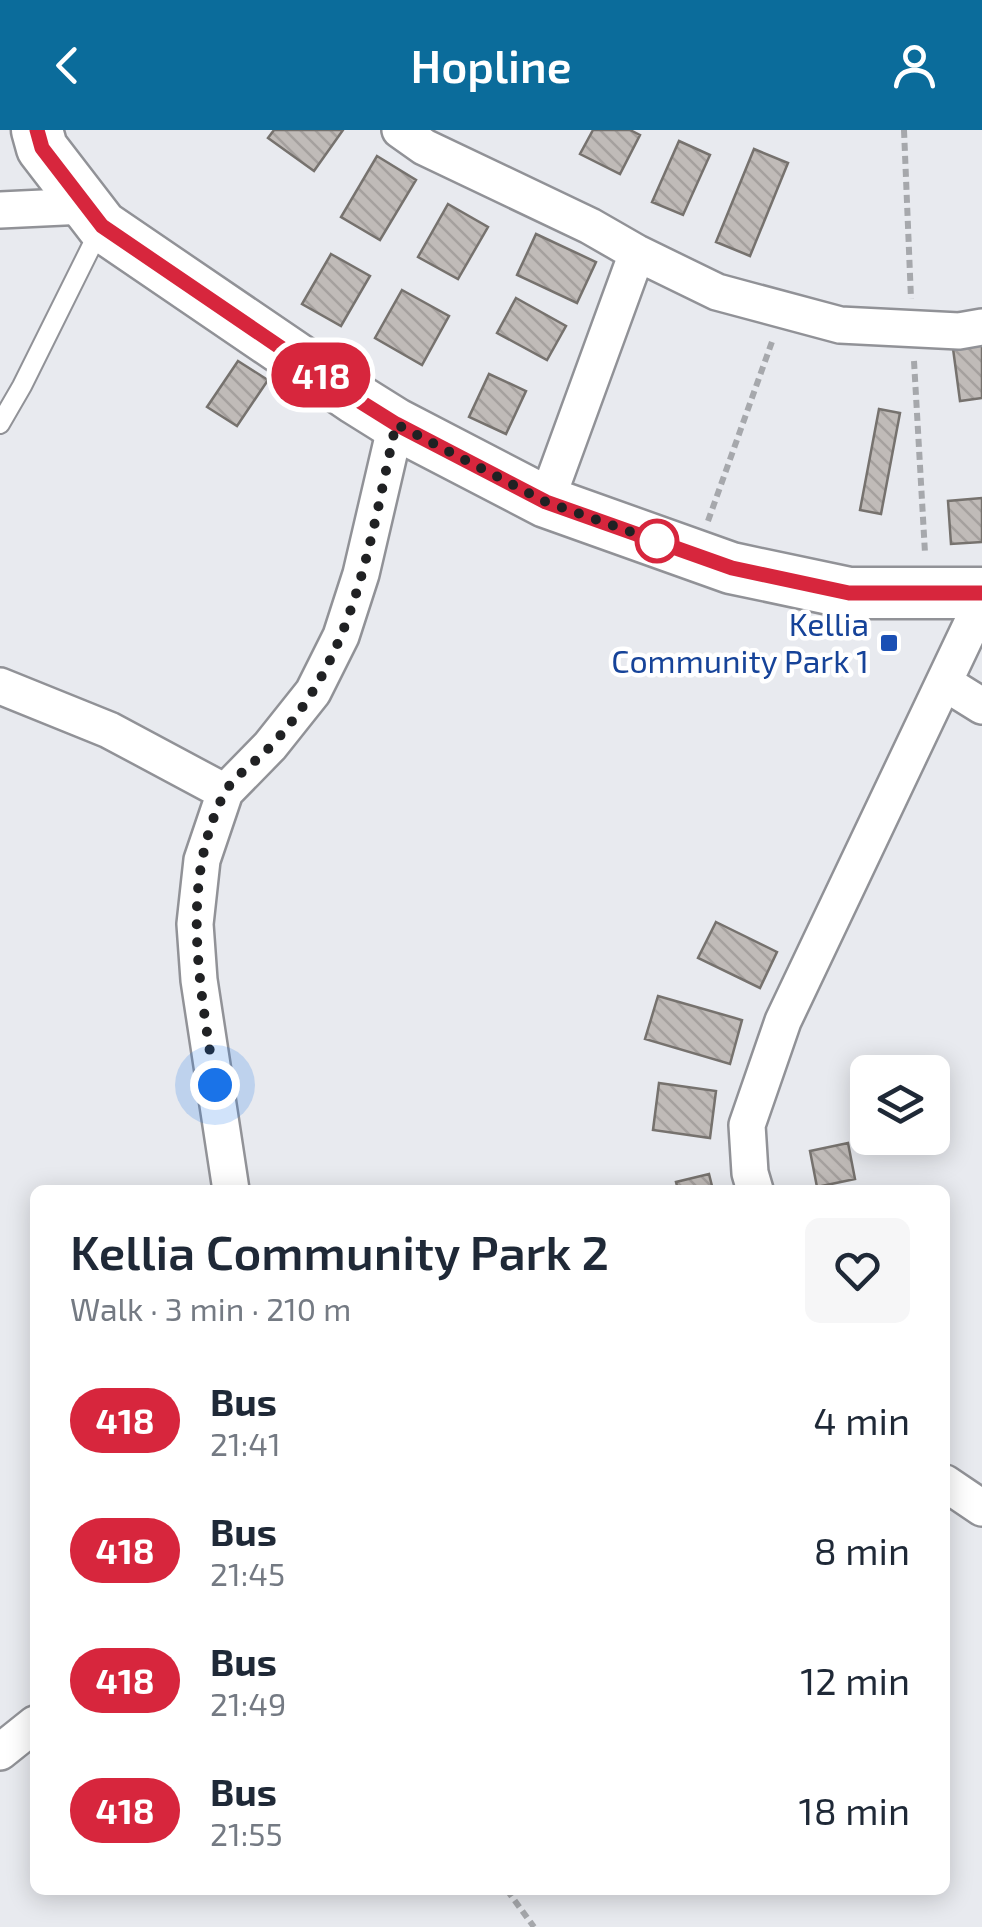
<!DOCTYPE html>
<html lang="en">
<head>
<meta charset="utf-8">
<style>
	:root { --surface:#fff; --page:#f6f6f7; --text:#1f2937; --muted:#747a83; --accent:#0b6c9b }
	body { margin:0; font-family:"Exo 2",sans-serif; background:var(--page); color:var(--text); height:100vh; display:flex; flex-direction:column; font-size:38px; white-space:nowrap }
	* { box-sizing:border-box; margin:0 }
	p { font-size:32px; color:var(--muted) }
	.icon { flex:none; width:55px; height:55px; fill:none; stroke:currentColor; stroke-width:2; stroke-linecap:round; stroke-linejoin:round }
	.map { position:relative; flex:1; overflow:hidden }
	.details { position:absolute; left:30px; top:1055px; width:920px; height:710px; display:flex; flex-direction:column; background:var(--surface); border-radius:15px; box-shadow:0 5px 25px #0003 }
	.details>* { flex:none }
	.badge { padding:0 20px; border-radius:32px; font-size:35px; line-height:65px }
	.fabs { position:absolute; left:850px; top:925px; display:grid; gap:20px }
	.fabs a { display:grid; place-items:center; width:100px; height:100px; border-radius:15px; background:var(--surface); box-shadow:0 5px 25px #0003; font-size:50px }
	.you { position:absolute; width:50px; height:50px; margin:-25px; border:8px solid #fff; border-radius:50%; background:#1a73e8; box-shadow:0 0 0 15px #1a73e833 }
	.map>.badge { position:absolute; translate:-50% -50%; box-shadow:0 0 0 5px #fff }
	.round { display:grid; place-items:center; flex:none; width:105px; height:105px; border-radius:15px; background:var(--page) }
	.headline { display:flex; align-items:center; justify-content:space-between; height:170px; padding:0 40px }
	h1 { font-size:48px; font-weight:600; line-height:75px }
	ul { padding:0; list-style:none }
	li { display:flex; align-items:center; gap:30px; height:130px; padding:0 40px }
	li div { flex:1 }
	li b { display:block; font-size:38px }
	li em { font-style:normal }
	li .badge { min-width:110px; font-weight:700; text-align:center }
	header { display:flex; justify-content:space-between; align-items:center; height:130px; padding:0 40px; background:var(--accent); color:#fff; font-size:45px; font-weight:600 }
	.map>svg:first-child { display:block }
</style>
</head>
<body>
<header><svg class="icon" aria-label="back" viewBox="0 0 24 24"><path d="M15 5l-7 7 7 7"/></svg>Hopline<svg class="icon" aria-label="person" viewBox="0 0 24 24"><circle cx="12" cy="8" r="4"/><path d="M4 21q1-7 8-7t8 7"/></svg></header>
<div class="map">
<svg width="982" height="1797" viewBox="0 0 982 1797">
	<defs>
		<pattern id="building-back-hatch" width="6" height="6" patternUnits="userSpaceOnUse" patternTransform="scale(2.5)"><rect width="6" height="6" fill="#c0bbb8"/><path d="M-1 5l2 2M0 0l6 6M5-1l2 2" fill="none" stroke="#a5a09e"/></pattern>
	</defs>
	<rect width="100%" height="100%" fill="#e8eaef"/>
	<!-- building -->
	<path fill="url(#building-back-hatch)" stroke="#76726e" stroke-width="2.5" d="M274 0H343L314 41 268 8Z
		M593 0H630L640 5 620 44 580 24Z
		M679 11 710 25 683 85 652 72Z
		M754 19 788 33 750 126 716 112Z
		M377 26 416 50 380 110 341 87Z
		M448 74 488 97 458 149 418 127Z
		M536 104 596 132 577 173 517 145Z
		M331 124 370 146 341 196 302 174Z
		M402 160 449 186 422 235 375 208Z
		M516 168 566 196 547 230 497 203Z
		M982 206V268L960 271 952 211Z
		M238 231 268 250 237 296 207 277Z
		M489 244 526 261 506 304 469 287Z
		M879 279 900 283 881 384 860 380Z
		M982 368V412L951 414 948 371Z
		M716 792 777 822 760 858 698 828Z
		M658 866 742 890 730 934 645 909Z
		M659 953 716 961 710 1008 653 1000Z
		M848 1013 855 1049 817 1057 810 1021Z
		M709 1044 713 1060H678L676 1052Z"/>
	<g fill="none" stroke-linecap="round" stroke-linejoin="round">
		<defs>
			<path id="lane" d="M0 294 22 256 100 99"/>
			<path id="street" d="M400 0 424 17 590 96 637 123 717 162 840 195 959 201 982 197
				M0 80 85 76
				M546 372 637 123
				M945 553 982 576
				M0 556 109 600 225 662
				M231 1060 199 850 195 794 202 730 225 662 270 616 313 562 341 506 361 444 396 294
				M755 1060 750 1043 747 995 783 891 982 472
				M945 1353 982 1378
				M0 1622 35 1594"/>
			<path id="secondary" d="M37 0 42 18 102 96 356 269 396 294 546 372 731 438 849 463H982"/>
		</defs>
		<!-- lane casing -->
		<use href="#lane" stroke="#919297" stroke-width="22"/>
		<!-- street casing -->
		<use href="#street" stroke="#919297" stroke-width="40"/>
		<!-- secondary casing -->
		<use href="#secondary" stroke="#919297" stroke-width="55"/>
		<!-- path -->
		<path stroke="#a6a8ac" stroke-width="6" stroke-dasharray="8 5" stroke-linecap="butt" d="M904 0 911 169
			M914 231 925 423
			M708 391 773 209
			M507 1760 534 1797"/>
		<!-- lane -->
		<use href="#lane" stroke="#fff" stroke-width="18"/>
		<!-- street -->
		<use href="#street" stroke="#fff" stroke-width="35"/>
		<!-- secondary -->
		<use href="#secondary" stroke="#fff" stroke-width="50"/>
	</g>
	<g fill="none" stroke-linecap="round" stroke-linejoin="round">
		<defs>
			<path id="line" d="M37 0 42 18 102 96 356 269 396 294 546 372 732 438 849 463H982"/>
		</defs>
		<!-- line casing -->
		<use href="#line" stroke="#fff" stroke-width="22"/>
		<!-- line -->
		<use href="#line" stroke="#d7263d" stroke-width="15"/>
		<!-- walk -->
		<path stroke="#202123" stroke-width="10" stroke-dasharray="0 18" d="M215 955C201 859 178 756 224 664 232 648 253 634 266 621 283 604 300 582 313 561 362 482 376 383 396 294L546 372 657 411"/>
	</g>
	<!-- markers -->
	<circle fill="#fff" stroke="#d7263d" stroke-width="5" cx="657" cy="411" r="20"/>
	<rect fill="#1a4fb4" stroke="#fff" stroke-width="4" x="879" y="503" width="20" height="20" rx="5"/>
	<g text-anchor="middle" stroke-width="9" stroke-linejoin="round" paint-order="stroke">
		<!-- transit labels -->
		<g font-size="32" fill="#164399" stroke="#fff" text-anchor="end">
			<text x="869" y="506">Kellia<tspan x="869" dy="37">Community Park 1</tspan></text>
		</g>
	</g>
</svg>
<div class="fabs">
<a><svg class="icon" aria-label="layers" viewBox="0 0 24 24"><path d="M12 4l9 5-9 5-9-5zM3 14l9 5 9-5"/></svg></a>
</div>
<div class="you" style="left:215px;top:955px"></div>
<b class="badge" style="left:321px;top:245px;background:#d7263d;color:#fff">418</b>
<section class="details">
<div class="headline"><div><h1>Kellia Community Park 2</h1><p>Walk · 3 min · 210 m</p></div><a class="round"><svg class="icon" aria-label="heart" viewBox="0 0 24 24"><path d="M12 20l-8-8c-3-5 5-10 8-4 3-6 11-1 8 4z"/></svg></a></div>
<ul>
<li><span class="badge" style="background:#d7263d;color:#fff">418</span><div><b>Bus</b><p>21:41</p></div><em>4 min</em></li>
<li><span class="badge" style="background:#d7263d;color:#fff">418</span><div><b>Bus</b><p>21:45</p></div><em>8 min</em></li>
<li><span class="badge" style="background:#d7263d;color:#fff">418</span><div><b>Bus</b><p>21:49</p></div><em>12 min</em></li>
<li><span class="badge" style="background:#d7263d;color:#fff">418</span><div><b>Bus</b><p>21:55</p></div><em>18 min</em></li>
</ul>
</section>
</div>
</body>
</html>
